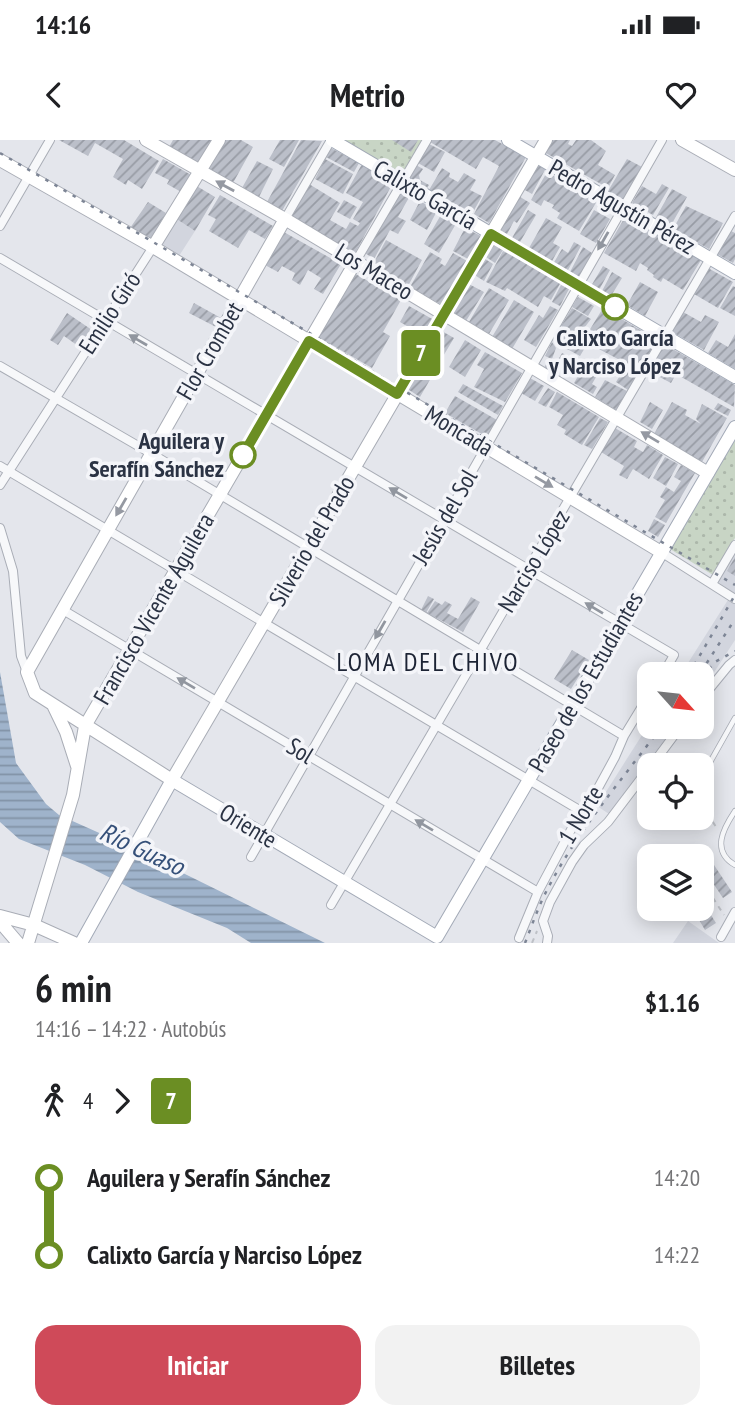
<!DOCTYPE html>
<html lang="es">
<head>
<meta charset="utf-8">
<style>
	:root { --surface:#fff; --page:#f2f2f2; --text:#202124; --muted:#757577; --accent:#cf4a59 }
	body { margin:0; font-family:"PT Sans Narrow",sans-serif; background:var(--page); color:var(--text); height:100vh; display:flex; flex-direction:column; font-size:26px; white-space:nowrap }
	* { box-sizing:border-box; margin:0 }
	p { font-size:23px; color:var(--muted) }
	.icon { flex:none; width:38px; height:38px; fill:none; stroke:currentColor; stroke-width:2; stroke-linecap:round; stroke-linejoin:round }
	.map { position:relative; height:803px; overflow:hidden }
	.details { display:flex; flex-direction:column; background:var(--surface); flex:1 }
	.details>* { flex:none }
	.badge { padding:0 14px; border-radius:5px; font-size:24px; line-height:46px }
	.needle { width:46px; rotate:117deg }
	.fabs { position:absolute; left:637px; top:522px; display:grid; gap:14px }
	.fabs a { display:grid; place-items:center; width:77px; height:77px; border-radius:14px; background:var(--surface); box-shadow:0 4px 18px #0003; font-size:35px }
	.map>.badge { position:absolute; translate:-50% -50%; box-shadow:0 0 0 4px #fff }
	.legs { display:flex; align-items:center; gap:10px; height:77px; padding:0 35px; font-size:23px }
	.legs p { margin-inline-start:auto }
	.summary { display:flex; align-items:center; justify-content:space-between; height:119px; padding:0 35px }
	h1 { font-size:38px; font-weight:700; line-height:52px }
	.cta { display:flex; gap:14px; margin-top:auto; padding:14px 35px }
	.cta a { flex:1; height:80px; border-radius:21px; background:var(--accent); color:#fff; font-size:28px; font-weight:700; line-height:80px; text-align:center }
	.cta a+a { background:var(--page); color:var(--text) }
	ul { padding:0 35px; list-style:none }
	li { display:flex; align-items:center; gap:24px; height:77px; font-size:26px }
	li i { display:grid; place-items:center; width:10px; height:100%; margin:0 9px; background:currentColor }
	li i::after { content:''; width:18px; height:18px; margin:-9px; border:5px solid; border-radius:50%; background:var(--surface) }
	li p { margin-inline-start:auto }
	li:first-child i { background:linear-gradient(#0000 50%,currentColor 0) }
	li:last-child i { background:linear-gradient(currentColor 50%,#0000 0) }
	.status { display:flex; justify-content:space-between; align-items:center; height:49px; padding:0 35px; background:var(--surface); direction:ltr }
	.status svg { height:19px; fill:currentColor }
	header { display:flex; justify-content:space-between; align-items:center; height:91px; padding:0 35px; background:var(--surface); font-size:32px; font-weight:700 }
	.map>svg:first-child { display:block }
</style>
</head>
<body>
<div class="status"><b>14:16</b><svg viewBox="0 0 49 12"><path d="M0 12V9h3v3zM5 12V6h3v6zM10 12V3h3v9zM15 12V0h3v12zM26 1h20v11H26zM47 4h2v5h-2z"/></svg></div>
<header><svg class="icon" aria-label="back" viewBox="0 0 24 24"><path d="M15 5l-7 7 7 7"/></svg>Metrio<svg class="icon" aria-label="heart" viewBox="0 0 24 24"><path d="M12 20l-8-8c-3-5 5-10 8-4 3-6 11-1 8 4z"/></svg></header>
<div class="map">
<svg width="735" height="803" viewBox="0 0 735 803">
	<defs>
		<pattern id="park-dots" width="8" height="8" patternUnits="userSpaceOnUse" patternTransform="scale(1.75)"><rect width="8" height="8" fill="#c8d5c5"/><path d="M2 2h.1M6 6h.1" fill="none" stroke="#acb7aa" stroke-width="1.8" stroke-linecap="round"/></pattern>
		<pattern id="water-rules" width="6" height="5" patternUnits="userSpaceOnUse" patternTransform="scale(1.75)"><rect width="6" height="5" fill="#9fb3cb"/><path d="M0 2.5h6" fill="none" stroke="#8292a6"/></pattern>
		<pattern id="building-hatch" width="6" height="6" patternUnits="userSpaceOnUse" patternTransform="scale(1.75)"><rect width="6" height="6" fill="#bbbfc9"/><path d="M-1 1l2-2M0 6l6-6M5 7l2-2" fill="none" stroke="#989ca5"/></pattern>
	</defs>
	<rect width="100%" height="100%" fill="#e4e6ec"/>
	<!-- built -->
	<path fill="#d2d5de" d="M175 78 195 91 179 116 159 104Z
		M735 412V500L702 551V534H681L733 452 718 442Z
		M649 584V586H675L609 674 597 666Z
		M688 781 719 803H673Z"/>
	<!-- park -->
	<path fill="url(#park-dots)" d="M338 0H422L402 36Z
		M735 300V398L713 435 670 409Z"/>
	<!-- water -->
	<path fill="url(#water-rules)" d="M0 532 16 623 46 664 59 675 124 704 325 803H251L227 788 138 752 85 725 19 699 0 682Z"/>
	<!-- building -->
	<path fill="url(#building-hatch)" d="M59 0H124L159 21 142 49 128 40 126 45 113 37 123 19 95 3 88 16Z
		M173 0H214L200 24 169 7Z
		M224 0H241L253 7 233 43 208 28Z
		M280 0H299L284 27 269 19Z
		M301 0 322 1 282 71 267 62Z
		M392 0H418L411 12Z
		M431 0H495L526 17 489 83 474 74 499 26 483 17 476 29 430 2Z
		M551 0H570L568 4 572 6 576 0H591L606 11 598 25 615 35 608 48 544 12Z
		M429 4 445 12 434 32 418 23Z
		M331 8 359 23 354 32 326 17Z
		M163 19 193 36 183 53 167 44 169 40 155 33Z
		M325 19 353 34 343 54 315 39Z
		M627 19 642 27 624 60 608 51Z
		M257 21 273 29 259 57 242 48Z
		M537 23 546 28 532 54 523 49Z
		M362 24 394 41 354 115 289 79 309 44 340 63 330 80 346 89 350 82 358 86 360 83 353 79 363 62 346 53Z
		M416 25 423 29 419 35 420 40 429 45 426 50 408 40Z
		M442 28 450 33 449 37 458 42 464 33 476 40 470 50 482 56 472 74 429 50Z
		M547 32 597 61 579 91 557 78 560 73 552 68 554 65 544 60 541 66 531 60Z
		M662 44 669 48 653 75 632 63 642 46 656 54Z
		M195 45 215 57 195 91 175 78Z
		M401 49 411 54 398 77 406 81 398 94 390 90 374 119 365 113Z
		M672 49 687 57 670 87 655 79Z
		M220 55 273 86 265 99 249 90 238 108 209 91 216 79 208 75Z
		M517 55 530 63 517 83 514 81 507 94 498 89Z
		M344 60 357 67 350 79 337 72Z
		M420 61 437 71 427 90 410 80Z
		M148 62 166 73 148 103 128 91Z
		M686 66 723 83 709 109 673 89Z
		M528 70 536 75 520 102 512 98Z
		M594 70 610 79 596 103 580 94Z
		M442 73 457 82 439 113 424 104Z
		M625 77 701 120 683 150 663 138 661 142 653 137 654 135 647 130 648 128 640 123 636 131 604 113Z
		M546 78 562 87 553 103 560 107 552 121 529 108Z
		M465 88 481 96 468 119 453 111Z
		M282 91 341 124 323 154 314 149 321 138 308 130 300 145 292 140 295 133 282 126 278 132 263 124Z
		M731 91 735 93V119L733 123 717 114Z
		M386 100 422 120 408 146 372 126Z
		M491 102 503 110 495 123 483 115Z
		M574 102 581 106 567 132 553 124 562 109 568 113Z
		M583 107 592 113 579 137 570 132Z
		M503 111 561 142 551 160 544 156 538 167 507 148 505 151 486 142Z
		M430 112 442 119 440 123 445 126 453 113 467 121 442 165 410 147Z
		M482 117 493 124 484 141 473 134Z
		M603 126 610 130 599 150 591 146Z
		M708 128 733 142 718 168 694 154Z
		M612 132 622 138 611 156 602 151Z
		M354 133 401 160 383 192 390 196 372 228 318 197Z
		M465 142 484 152 466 181 448 171Z
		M640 142 658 152 645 176 627 165Z
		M561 145 569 149 560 166 552 162Z
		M733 146 735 147V176L720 168Z
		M489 148 509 160 489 194 469 182Z
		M578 157 594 166 588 176 572 167Z
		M514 160 534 172 512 209 492 197Z
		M194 163 221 178 216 187 189 173Z
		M409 166 434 180 424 196 400 182Z
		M550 166 558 170 536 207 524 200 539 175 543 178Z
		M572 168 591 179 578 196 561 186Z
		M603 168 657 200 639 230 593 206 599 196 589 191Z
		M683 172 701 182 705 175 719 182 704 210 672 192Z
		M67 173 92 190 81 208 64 196 58 205 50 200Z
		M440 190 454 198 439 223 425 216Z
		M563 192 586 206 580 216 556 203Z
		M735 194V229L708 213 716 200 728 207Z
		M465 200 481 210 465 237 449 227Z
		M552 202 556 208 552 219 545 216Z
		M664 204 735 245 734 267 676 234 671 243 648 231Z
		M485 212 522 233 505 262 474 247 484 229 477 225Z
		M562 213 583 224 578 234 557 222Z
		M549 219 557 224 552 232 544 228Z
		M588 219 602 227 592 244 597 247 593 254 574 243Z
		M421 222 435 231 420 257 406 248Z
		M621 223 638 233 628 250 616 242 621 234 617 231Z
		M530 238 544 246 535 261 521 253Z
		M605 240 627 251 616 270 595 257Z
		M463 244 503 266 498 275 458 252Z
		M548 248 555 252 546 267 538 263Z
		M557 252 599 277 582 305 564 294 566 290 557 285 563 275 549 267Z
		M455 256 497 280 487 297 445 273Z
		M650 262 663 270 652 289 640 282Z
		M672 262 687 270 685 275 701 284 696 279 702 264 727 278 702 322 654 294Z
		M718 263 731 270 728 276 714 269Z
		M600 278 608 282 592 309 584 305Z
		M615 288 637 301 634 307 643 312 647 305 663 315 649 339 633 329 627 339 619 335 624 326 601 312Z
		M665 317 678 324 666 346 653 338Z
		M681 325 695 333 666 383 655 377 665 360 660 357 666 347 674 352 681 341 674 337Z
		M654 379 665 385 658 397 648 391Z
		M735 417V436L727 431Z
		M428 456 434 459 426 473 421 470Z
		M471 457 480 462 463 492 427 473 435 461 442 465 445 461 452 465 447 473 458 479Z
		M572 510 589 520 571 549 554 539Z
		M704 710 732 752 723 758 702 727V716H696Z
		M702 761 716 783 705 790 692 768H702Z"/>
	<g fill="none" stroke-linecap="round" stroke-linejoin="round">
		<defs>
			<path id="lane" d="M704 633 735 578
				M735 671C723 689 711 711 735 725"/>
			<path id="street" d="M285 79 331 0
				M0 86 50 0
				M0 118 674 515 663 534
				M356 121 427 0
				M0 226 152 314 624 596
				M0 326 581 671
				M0 345 153 107
				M0 388 13 431 21 516 27 532
				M661 412 735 459
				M712 444 735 405
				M63 470 538 752
				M702 558 729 525 735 520
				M652 625 681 586
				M251 717 662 0
				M331 765 735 76
				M721 797 735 772
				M519 798 538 752 581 671 597 650 615 617 624 596 649 555
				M547 803 548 796 543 781 550 762 572 722 584 705 608 682 649 628"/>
			<path id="secondary" d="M146 0 285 79 708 333
				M682 0 735 30
				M0 20 153 107 661 412
				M285 79 27 532 35 553 172 640 546 0
				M153 107 219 0
				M53 565 66 592 77 626
				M0 776 34 785 74 803
				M0 782 18 803
				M28 803 73 655 85 586 356 121"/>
			<path id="primary" d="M332 0 735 237
				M508 0 735 133
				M81 803 172 640 437 797 735 287"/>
		</defs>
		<!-- lane casing -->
		<use href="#lane" stroke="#a9adb6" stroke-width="6"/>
		<!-- street casing -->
		<use href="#street" stroke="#a9adb6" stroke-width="10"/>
		<!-- secondary casing -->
		<use href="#secondary" stroke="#a9adb6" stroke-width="14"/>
		<!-- primary casing -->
		<use href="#primary" stroke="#a3aab7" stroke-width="14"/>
		<!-- path -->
		<path stroke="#bec1c7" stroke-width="2" stroke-dasharray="5 5" stroke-linecap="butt" d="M702 665 718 690
			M685 714 686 716
			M702 741 724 775
			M532 803 537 791"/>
		<!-- lane -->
		<use href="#lane" stroke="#f7f8fa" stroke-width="4.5"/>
		<!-- street -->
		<use href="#street" stroke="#f7f8fa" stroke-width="8"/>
		<!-- secondary -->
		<use href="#secondary" stroke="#fff" stroke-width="12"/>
		<!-- primary -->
		<use href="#primary" stroke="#fff" stroke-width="12"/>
		<!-- rail -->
		<path stroke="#7d8595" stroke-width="2.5" stroke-dasharray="3.5 7" stroke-linecap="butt" d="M0 13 313 195 401 249 735 445
			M709 529 715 522 735 511
			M701 532 735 479
			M689 534 735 455
			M525 803C531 788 536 773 543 758 573 696 621 641 662 586"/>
	</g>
	<!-- one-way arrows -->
	<defs><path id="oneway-solid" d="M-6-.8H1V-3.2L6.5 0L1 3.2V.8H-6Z" transform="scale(1.75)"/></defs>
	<g fill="#9599a2">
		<use href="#oneway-solid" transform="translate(225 46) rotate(-151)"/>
		<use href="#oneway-solid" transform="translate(650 297) rotate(-149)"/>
		<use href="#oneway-solid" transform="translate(544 342) rotate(31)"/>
		<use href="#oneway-solid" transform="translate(121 367) rotate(120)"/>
	</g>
	<g fill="#91969f">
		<use href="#oneway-solid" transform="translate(603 101) rotate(120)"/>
		<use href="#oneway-solid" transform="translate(138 200) rotate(-150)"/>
		<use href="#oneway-solid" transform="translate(398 353) rotate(-149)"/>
		<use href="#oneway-solid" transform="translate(594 468) rotate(-149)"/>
		<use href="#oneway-solid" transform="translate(380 490) rotate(120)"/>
		<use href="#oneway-solid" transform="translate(186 543) rotate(-149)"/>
		<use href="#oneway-solid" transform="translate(424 685) rotate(-149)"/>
	</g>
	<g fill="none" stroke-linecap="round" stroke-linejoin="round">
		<defs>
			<path id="line-1" d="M243 315 309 201 397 254 491 94 615 167"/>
		</defs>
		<!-- line-1 casing -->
		<use href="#line-1" stroke="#fff" stroke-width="16"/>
		<!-- line-1 -->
		<use href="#line-1" stroke="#6b8e23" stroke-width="10"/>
	</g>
	<!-- markers -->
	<g fill="#fff" stroke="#6b8e23" stroke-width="3.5">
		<circle cx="615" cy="167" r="12"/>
		<circle cx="243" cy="315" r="12"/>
	</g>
	<g text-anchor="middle" stroke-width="7" stroke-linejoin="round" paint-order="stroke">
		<!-- street labels -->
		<g font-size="24" fill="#2b3344" stroke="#f4f5f9">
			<text transform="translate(425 55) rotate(30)" y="8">Calixto García</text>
			<text transform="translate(622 67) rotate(30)" y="8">Pedro Agustín Pérez</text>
			<text transform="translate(374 132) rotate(31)" y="8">Los Maceo</text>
			<text transform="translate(110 173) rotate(-57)" y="8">Emilio Giró</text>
			<text transform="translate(210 211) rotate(-60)" y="8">Flor Crombet</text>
			<text transform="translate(459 291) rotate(31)" y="8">Moncada</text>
			<text transform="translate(445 377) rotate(-60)" y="8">Jesús del Sol</text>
			<text transform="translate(312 401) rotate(-60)" y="8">Silverio del Prado</text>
			<text transform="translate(534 421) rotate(-59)" y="8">Narciso López</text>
			<text transform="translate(154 469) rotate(-60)" y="8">Francisco Vicente Aguilera</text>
			<text transform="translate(586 542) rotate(-60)" y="8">Paseo de los Estudiantes</text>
			<text transform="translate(300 611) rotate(31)" y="8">Sol</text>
			<text transform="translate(581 675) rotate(-59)" y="8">1 Norte</text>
			<text transform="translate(248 686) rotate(31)" y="8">Oriente</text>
		</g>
		<!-- stop labels -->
		<g font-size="24" font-weight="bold" fill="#2b3344" stroke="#f4f5f9">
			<text x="615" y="206">Calixto García<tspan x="615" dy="28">y Narciso López</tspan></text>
			<text x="224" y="309" text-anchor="end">Aguilera y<tspan x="224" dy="28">Serafín Sánchez</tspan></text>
		</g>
		<!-- neighbourhood labels -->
		<g font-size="26" letter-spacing="2" fill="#1d2435" stroke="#f4f5f9">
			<text x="428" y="531">LOMA DEL CHIVO</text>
		</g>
		<!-- water labels -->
		<g font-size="26" font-style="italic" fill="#355079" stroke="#f4f5f9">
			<text transform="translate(142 709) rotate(25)" y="9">Río Guaso</text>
		</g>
	</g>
</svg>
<div class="fabs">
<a><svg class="needle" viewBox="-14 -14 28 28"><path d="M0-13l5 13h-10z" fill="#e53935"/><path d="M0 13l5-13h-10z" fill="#757577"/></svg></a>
<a><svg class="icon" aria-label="locate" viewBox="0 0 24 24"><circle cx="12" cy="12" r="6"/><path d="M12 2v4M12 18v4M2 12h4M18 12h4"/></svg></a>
<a><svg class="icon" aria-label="layers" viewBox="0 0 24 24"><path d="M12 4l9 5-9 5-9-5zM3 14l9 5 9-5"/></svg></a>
</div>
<b class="badge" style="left:421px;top:213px;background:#6b8e23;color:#fff">7</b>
</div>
<section class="details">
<div class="summary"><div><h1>6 min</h1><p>14:16 – 14:22 · Autobús</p></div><b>$1.16</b></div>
<div class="legs"><svg class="icon" aria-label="walk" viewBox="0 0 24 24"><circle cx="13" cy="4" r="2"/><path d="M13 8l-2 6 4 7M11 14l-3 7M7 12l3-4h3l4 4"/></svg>4<svg class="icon" aria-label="forward" viewBox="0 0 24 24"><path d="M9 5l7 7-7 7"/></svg><b class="badge" style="background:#6b8e23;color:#fff">7</b></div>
<ul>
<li><i style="color:#6b8e23"></i><b>Aguilera y Serafín Sánchez</b><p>14:20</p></li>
<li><i style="color:#6b8e23"></i><b>Calixto García y Narciso López</b><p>14:22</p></li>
</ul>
<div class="cta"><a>Iniciar</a><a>Billetes</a></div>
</section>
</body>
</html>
